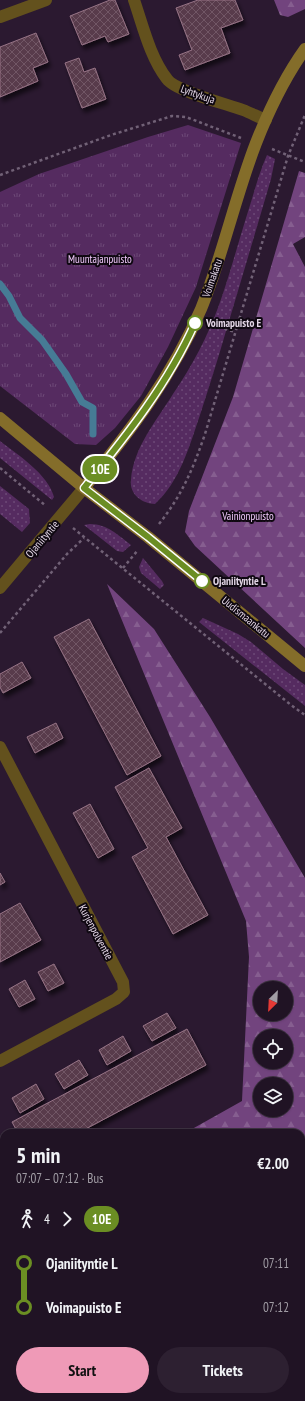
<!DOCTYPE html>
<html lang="en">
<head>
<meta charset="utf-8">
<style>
	:root { --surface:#201324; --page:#2d2031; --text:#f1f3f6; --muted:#a29ea6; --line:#3d3241; --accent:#ef9ab7 }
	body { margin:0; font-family:"PT Sans Narrow",sans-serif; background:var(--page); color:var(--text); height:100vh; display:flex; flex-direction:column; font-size:15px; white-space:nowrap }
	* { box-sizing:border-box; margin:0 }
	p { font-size:13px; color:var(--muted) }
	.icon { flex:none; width:22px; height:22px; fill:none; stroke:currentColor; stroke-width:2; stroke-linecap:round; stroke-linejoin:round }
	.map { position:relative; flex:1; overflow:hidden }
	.sheet { position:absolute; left:0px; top:1129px; width:305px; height:272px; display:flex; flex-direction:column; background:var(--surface); border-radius:12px 12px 0 0; box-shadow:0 1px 3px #0004,0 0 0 1px var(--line) }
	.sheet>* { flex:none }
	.badge { padding:0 8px; border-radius:13px; font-size:14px; line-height:26px }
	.needle { width:26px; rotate:204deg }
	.controls { position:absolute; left:253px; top:981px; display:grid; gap:8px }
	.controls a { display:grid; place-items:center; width:40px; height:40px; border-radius:50%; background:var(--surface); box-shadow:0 1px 3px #0004,0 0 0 1px var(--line); font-size:20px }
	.map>.badge { position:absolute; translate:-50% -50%; box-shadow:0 0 0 2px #fff }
	.legs { display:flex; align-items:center; gap:6px; height:44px; padding:0 16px; font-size:13px }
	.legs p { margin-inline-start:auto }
	.summary { display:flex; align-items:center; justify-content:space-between; height:68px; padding:0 16px }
	h1 { font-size:22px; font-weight:700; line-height:30px }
	.cta { display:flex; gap:8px; margin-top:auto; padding:8px 16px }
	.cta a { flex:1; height:46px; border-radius:24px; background:var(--accent); color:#111; font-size:16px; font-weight:700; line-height:46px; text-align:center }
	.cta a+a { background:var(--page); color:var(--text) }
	ul { padding:0 16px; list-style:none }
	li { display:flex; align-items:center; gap:14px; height:44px; font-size:15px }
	li i { display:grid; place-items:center; width:6px; height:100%; margin:0 5px; background:currentColor }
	li i::after { content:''; width:10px; height:10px; margin:-5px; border:3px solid; border-radius:50%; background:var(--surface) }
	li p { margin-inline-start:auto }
	li:first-child i { background:linear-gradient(#0000 50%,currentColor 0) }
	li:last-child i { background:linear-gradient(currentColor 50%,#0000 0) }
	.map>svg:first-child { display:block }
</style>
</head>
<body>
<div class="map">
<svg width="305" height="1401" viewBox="0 0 305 1401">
	<defs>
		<pattern id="grass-dots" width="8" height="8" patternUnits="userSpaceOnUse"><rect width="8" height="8" fill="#552b60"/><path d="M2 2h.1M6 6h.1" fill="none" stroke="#6d4977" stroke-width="1.8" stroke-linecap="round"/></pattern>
		<pattern id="forest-firs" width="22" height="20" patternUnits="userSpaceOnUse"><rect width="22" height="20" fill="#72447e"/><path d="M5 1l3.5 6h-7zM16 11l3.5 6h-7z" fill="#865e90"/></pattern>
		<pattern id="park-tufts" width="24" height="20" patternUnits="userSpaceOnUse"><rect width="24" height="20" fill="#552b60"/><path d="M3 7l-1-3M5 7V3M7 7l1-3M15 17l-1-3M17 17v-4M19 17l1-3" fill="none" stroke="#6d4977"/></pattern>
		<pattern id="building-cross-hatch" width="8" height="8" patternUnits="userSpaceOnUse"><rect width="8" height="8" fill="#593a4b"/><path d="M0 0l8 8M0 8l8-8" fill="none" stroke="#715665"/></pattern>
		<filter id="shadow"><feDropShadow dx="2.5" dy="4.5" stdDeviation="2" flood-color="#0009"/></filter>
	</defs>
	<rect width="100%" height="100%" fill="#2b1930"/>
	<!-- grass -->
	<path fill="url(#grass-dots)" d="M267 155 275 159 271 179C256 230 241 281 226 331 218 359 209 387 200 415 189 447 180 481 155 504 142 504 129 494 131 480 133 448 157 420 173 394 192 366 208 336 219 305 229 277 237 247 246 218 253 197 258 175 267 155Z
		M0 441C18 455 48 474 54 497L52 500 0 458Z
		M0 486 29 509 30 523 22 532 0 514Z
		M90 524C107 524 118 535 131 545L123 552 117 551 84 525Z
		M143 558 162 581 164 585 160 589 141 573 139 567Z
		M203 618 238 634 251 642 283 669 305 685V706L199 622Z"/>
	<!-- forest -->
	<path fill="url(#forest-firs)" fill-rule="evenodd" d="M274 0H305V9L288 17 280 15Z
		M299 171 305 173V237L293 244 305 267V648L195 546 185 532 189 511 233 397Z
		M107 584 154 629 210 717 305 878V1152L301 1154V1133H185L242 1101 249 957 246 921ZM260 988H286V1014H260ZM260 1036H286V1062H260ZM260 1084H286V1110H260Z
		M4 1232V1358L0 1352V1234Z
		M4 1386V1397H82L75 1401H0V1388Z"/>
	<!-- park -->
	<path fill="url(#park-tufts)" d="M188 125 241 143 196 287 168 347 141 396 115 428 96 445 75 444 0 386V192L39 174 148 137Z"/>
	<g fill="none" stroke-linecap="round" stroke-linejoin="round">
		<!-- stream -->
		<path stroke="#467b95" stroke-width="7" d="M0 284 9 296 20 318 42 340 66 374 82 402 93 408V434
			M301 1181 305 1178
			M26 1401 33 1397"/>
	</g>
	<!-- building -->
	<path fill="url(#building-cross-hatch)" stroke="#977486" filter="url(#shadow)" d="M110 0H115L129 34 108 42 105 36 82 45 70 16Z
		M198 0H235L243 20 221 28 230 53 185 70 179 55 192 50 176 8Z
		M36 33 48 62 33 68 38 81 0 97V47Z
		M79 58 84 72 95 68 106 99 82 108 65 63Z
		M89 619 161 756 127 775 54 637Z
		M22 662 31 678 3 693 0 687V674Z
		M56 723 63 738 35 753 27 737Z
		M149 768 182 828 166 837 208 915 173 934 132 857 148 848 115 787Z
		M90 804 114 849 98 858 73 813Z
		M0 873 5 882 0 885Z
		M20 903 41 940 0 962V914Z
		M54 964 64 983 48 991 38 972Z
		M25 980 35 999 19 1007 9 989Z
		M167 1013 176 1028 152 1041 143 1026Z
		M187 1029 206 1065 78 1133H18L12 1122Z
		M123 1036 131 1051 107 1065 99 1050Z
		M79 1060 88 1075 64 1089 55 1074Z
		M36 1084 44 1099 20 1113 12 1098Z
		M0 1164 4 1171V1179L0 1182Z
		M305 1362V1401H302L299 1397H301V1365Z
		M261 1397H269L272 1401H256Z"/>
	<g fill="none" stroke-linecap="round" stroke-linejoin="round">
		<!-- path -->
		<path stroke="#716176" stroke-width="2.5" stroke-dasharray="3 3" stroke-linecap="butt" d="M272 149 305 162
			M0 175 111 135 172 116 186 117 241 138
			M213 325 235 332
			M0 468 46 506
			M159 524C182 495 193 469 205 434L288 156 305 115
			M73 528 291 705 305 715
			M123 568 138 550
			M0 633 67 554 84 538"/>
		<!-- street -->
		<path stroke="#63511d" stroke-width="12" d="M134 0C143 26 150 57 167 79 175 91 227 104 243 110 251 113 258 117 266 120
			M0 17 46 0
			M0 588 84 488
			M0 747 123 982 124 992 116 999 0 1061
			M145 1397 147 1401"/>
		<!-- secondary -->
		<path stroke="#846d2a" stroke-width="12" d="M0 418 84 488 148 537 305 666
			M84 488C130 431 172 377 201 309 223 255 235 197 256 143 269 110 285 77 305 49"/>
	</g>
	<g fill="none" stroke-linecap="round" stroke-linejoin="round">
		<defs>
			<path id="line-1" d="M195 323C168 384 126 436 84 488L148 537 202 581"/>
		</defs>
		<!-- line-1 casing -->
		<use href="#line-1" stroke="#fff" stroke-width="9"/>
		<!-- line-1 -->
		<use href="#line-1" stroke="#6b8e23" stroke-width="6"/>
	</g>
	<!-- markers -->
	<g fill="#fff" stroke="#6b8e23" stroke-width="2">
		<circle cx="195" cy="323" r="7"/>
		<circle cx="202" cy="581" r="7"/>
	</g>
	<g text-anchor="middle" stroke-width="4" stroke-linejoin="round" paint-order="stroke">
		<!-- street labels -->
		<g font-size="11" fill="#e4d7e7" stroke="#0f0811">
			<text transform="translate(198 94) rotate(20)" y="4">Lyhtykuja</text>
			<text transform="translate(212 278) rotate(-71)" y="4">Voimakatu</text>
			<text transform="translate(42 539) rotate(-50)" y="4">Ojaniityntie</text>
			<text transform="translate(246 617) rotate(39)" y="4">Uudismaankatu</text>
			<text transform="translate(96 932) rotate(62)" y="4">Kurjenpolventie</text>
		</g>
		<!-- park labels -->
		<g font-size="11" fill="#f2cafd" stroke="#0f0811">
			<text x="100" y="263">Muuntajanpuisto</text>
			<text x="248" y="520">Vainionpuisto</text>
		</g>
		<!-- stop labels -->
		<g font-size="11" font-weight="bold" fill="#e4d7e7" stroke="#0f0811" text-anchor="start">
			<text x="206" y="327">Voimapuisto E</text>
			<text x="213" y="585">Ojaniityntie L</text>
		</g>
	</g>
</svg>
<div class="controls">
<a><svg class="needle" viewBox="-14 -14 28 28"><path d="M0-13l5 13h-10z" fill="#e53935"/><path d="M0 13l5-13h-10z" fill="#a29ea6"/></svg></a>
<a><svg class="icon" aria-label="locate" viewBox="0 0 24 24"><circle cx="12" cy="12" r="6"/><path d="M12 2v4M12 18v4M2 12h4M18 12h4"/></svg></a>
<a><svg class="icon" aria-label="layers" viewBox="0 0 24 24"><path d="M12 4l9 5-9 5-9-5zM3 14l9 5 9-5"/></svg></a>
</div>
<b class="badge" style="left:100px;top:469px;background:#6b8e23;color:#fff">10E</b>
<section class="sheet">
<div class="summary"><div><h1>5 min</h1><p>07:07 – 07:12 · Bus</p></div><b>€2.00</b></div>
<div class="legs"><svg class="icon" aria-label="walk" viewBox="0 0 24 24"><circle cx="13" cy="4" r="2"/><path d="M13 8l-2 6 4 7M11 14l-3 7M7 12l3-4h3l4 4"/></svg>4<svg class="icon" aria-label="forward" viewBox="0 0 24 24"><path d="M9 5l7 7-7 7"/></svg><b class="badge" style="background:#6b8e23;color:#fff">10E</b></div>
<ul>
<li><i style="color:#6b8e23"></i><b>Ojaniityntie L</b><p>07:11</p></li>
<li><i style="color:#6b8e23"></i><b>Voimapuisto E</b><p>07:12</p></li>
</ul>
<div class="cta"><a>Start</a><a>Tickets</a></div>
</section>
</div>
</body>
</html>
